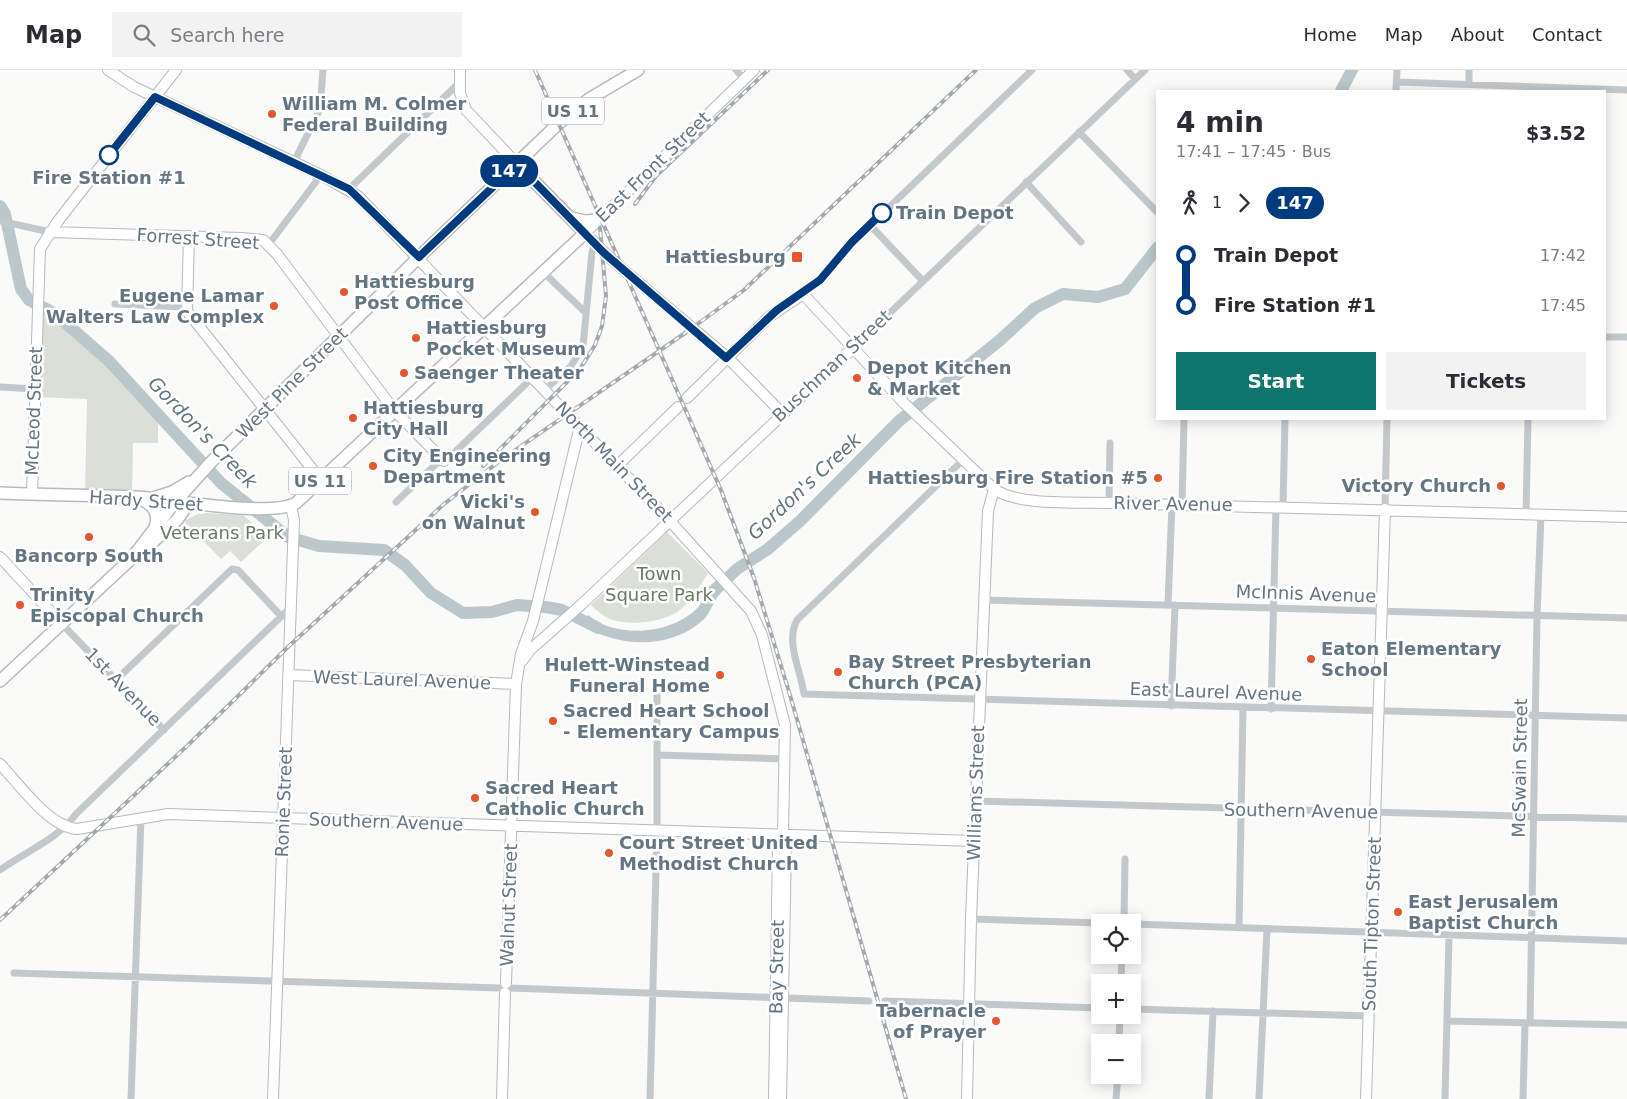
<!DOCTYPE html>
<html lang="en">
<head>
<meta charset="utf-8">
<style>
	:root { --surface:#fff; --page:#f2f2f3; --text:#2b2b33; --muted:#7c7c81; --line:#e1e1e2; --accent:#0f766e }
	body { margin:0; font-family:"DejaVu Sans",sans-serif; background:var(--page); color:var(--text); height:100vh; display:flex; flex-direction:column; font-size:19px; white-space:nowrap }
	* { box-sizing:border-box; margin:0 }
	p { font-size:16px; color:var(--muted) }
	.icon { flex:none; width:28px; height:28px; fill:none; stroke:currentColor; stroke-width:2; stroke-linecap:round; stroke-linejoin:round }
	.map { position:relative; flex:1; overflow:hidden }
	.side { position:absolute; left:1156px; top:20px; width:450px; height:330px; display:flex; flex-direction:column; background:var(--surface); border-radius:0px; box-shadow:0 2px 12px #0003 }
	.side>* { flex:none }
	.badge { padding:0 10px; border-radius:16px; font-size:18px; line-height:32px }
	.tools { position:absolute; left:1091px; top:844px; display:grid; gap:10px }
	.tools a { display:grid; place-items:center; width:50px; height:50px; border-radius:0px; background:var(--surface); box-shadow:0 2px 12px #0003; font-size:25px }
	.map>.badge { position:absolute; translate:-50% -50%; box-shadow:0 0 0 2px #fff }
	.legs { display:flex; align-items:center; gap:8px; height:55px; padding:0 20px; font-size:16px }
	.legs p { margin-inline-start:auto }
	.summary { display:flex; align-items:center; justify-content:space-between; height:85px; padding:0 20px }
	h1 { font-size:28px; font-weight:600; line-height:38px }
	.primary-button { display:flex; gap:10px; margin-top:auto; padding:10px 20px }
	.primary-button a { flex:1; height:58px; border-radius:0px; background:var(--accent); color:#fff; font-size:20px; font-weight:600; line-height:58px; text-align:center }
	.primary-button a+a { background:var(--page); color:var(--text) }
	ul { padding:0 20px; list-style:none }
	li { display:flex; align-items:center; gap:18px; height:50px; font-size:19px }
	li i { display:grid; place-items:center; width:8px; height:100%; margin:0 6px; background:currentColor }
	li i::after { content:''; width:12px; height:12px; margin:-6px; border:4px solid; border-radius:50%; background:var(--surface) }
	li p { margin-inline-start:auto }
	li:first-child i { background:linear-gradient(#0000 50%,currentColor 0) }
	li:last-child i { background:linear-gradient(currentColor 50%,#0000 0) }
	header { display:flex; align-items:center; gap:30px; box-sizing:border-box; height:70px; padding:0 25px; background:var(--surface); border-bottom:1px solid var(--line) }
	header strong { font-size:24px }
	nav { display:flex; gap:28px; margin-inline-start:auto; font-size:18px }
	.search { width:350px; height:45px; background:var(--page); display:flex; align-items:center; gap:12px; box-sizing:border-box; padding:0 18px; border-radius:0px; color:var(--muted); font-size:19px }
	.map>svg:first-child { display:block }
</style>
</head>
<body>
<header>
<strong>Map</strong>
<div class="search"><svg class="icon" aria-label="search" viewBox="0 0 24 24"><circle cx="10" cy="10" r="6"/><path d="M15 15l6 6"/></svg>Search here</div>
<nav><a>Home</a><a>Map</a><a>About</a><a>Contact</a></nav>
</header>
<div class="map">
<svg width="1627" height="1029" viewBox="0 0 1627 1029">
	<rect width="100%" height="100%" fill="#fafaf8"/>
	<!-- green -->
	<path fill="#dadfd7" d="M37 234C84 259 122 306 158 345V373H133L132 427 85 426 87 329 35 327Z
		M207 443 243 445 268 467 241 492 230 481 221 489 184 451 198 444Z
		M667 462 708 503C700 516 690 533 677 542 659 553 629 556 610 549 603 546 596 540 591 535Z"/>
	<!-- water -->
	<path fill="#bbc7cb" d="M716 511 724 519C723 521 721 522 720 524 713 531 711 543 703 550 671 580 616 578 581 554L588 545C617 570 675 564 699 536 706 527 705 518 716 511Z"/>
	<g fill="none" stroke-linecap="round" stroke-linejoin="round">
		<!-- river -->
		<path stroke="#bbc7cb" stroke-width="12" d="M1341 21 1352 0
			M0 136 5 144 21 219 29 230 54 243 109 291 221 413 288 467 319 476 384 480 405 495 431 523 463 543 492 542 517 535 546 537 562 540 598 558
			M715 520 737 499 768 479 800 451 899 351 999 271 1035 238 1063 224 1098 227 1125 219 1158 177"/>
		<defs>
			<path id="secondary" d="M108 0 134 17 321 105 358 126 670 451 751 541 762 565 785 655 783 765 786 778 781 1029
				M460 0V23L466 40 517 94
				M754 0 585 163 613 191 727 287 782 343
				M50 162 241 168 263 170 277 184 394 340 444 391
				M189 166 187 241 321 410
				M687 328 769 247 803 224 904 333 994 419C1018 436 1078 432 1109 433L1627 447
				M617 396 678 337
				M32 424 40 179 58 151 176 0
				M0 487 62 554
				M522 591 530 580 582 534 854 277
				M289 605 516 614
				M0 694C20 715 48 756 77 759L168 744 974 771
				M506 913 516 614 521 584 533 551 580 356
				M273 1029 294 450 291 436
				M502 1029 505 923
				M774 1029 778 778 782 766
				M967 1029 971 849 988 441 994 419
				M1366 1029 1385 439"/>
			<path id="primary" d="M571 148 585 151 598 150
				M0 423C46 425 92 425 137 427 171 429 269 448 296 433L585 163 517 94
				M153 428 172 422 189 412
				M140 429C153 434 160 444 155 457
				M144 480 177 450 188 434
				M0 611 132 488 175 432 213 390 419 187 559 53 589 29 638 0"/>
		</defs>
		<!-- secondary casing -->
		<use href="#secondary" stroke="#b3babf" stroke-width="12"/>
		<!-- primary casing -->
		<use href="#primary" stroke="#b5babe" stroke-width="14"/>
		<!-- street -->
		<path stroke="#c3c8cc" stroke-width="7" d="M736 0 744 9
			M1127 0 1135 9
			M1469 0V14
			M1397 12 1627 20
			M1396 21 1397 0
			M1079 62 1158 143
			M294 92 320 39 323 0
			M1026 112 1081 172
			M349 119 460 12
			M0 151 50 162
			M870 155 922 210
			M269 174 321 105
			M543 202 586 243
			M803 224 820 210 853 172 1032 0
			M115 234 186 237
			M1605 267H1627
			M854 277 1145 0
			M0 317 35 319
			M545 320 571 296 583 276 592 182 595 174
			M963 390 797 550C785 572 801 601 804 624L1627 648
			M396 432 436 394 454 383 533 307
			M1109 433 1110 373
			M1182 434 1184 349
			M1283 437 1285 349
			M1385 439 1387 349
			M1526 444 1528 349
			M984 530 1627 548
			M1168 535 1172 434
			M62 554 164 660
			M116 610 232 499 238 500 281 546
			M1171 636 1175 535
			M1271 639 1276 437
			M658 685 786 689
			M976 731 1627 749
			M0 800C26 781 57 770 76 744L290 538
			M971 849 1100 853
			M1124 852 1125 789
			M1132 854 1627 871
			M1239 858 1243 638
			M14 903 500 918
			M1121 912 1122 885
			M510 918 869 931
			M885 931 1100 938
			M1132 939 1369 946
			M1448 951 1627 955
			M1530 953 1537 546 1541 444
			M1119 972 1120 945
			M131 1029 141 748
			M650 1029 657 761V625
			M1116 1029 1118 1005
			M1209 1029 1213 941
			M1259 1029 1267 859
			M1445 1029 1449 866
			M1523 1029 1525 953"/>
		<!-- secondary -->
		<use href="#secondary" stroke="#fff" stroke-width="10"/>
		<!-- primary -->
		<use href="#primary" stroke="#fff" stroke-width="11"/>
		<defs>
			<path id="rail" d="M535 0 721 420 754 508 790 625 906 1029
				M635 134 656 106 768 0
				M483 396 580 299 595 275 602 256 606 226 600 158
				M0 850 187 676 289 576 444 434 501 390 688 261 744 220 976 0"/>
		</defs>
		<!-- rail casing -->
		<use href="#rail" stroke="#a2aab0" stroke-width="4"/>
		<!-- rail -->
		<use href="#rail" stroke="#fff" stroke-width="2" stroke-dasharray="5.5" stroke-linecap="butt"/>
	</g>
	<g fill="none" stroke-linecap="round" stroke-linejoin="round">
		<defs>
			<path id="line-1" d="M109 85 155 27 349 119 419 187 517 94 604 183 726 288 777 240 820 210 852 172 882 143"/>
		</defs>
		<!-- line-1 casing -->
		<use href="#line-1" stroke="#fff" stroke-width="11"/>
		<!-- line-1 -->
		<use href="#line-1" stroke="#003b80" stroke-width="8"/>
	</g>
	<!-- markers -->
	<g fill="#e4572e" stroke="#fff" stroke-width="2">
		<circle cx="272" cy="44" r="5"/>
		<rect x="791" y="181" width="12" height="12" rx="2.5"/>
		<circle cx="344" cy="222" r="5"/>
		<circle cx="274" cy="236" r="5"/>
		<circle cx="416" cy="268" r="5"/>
		<circle cx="404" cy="303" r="5"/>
		<circle cx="857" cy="308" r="5"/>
		<circle cx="353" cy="348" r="5"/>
		<circle cx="373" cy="396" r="5"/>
		<circle cx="1158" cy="408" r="5"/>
		<circle cx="1501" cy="416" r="5"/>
		<circle cx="535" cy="442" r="5"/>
		<circle cx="89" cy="467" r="5"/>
		<circle cx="20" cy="535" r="5"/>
		<circle cx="1311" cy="589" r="5"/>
		<circle cx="838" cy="602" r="5"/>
		<circle cx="720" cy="605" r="5"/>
		<circle cx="553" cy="651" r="5"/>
		<circle cx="475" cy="728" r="5"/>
		<circle cx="609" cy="783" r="5"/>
		<circle cx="1398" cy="842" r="5"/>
		<circle cx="996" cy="951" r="5"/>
	</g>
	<g fill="#fff" stroke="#003b80" stroke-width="2.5">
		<circle cx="109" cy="85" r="9"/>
		<circle cx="882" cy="143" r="9"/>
	</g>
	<g text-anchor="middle" stroke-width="5" stroke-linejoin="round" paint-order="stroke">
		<!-- shield labels -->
		<g fill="#fff" stroke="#939fa8" stroke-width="1">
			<rect x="542" y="27.5" width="62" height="27" rx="4"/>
			<rect x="289" y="397.5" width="62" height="27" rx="4"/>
		</g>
		<g font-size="16" font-weight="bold" fill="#657683">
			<text x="573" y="47">US 11</text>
			<text x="320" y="417">US 11</text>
		</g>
		<!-- poi labels -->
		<g font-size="18" font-weight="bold" fill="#657683" stroke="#fff" text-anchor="start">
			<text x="282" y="40">William M. Colmer<tspan x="282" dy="21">Federal Building</tspan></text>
			<text x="786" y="193" text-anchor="end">Hattiesburg</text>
			<text x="354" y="218">Hattiesburg<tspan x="354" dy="21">Post Office</tspan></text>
			<text x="264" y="232" text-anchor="end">Eugene Lamar<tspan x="264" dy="21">Walters Law Complex</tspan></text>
			<text x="426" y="264">Hattiesburg<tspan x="426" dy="21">Pocket Museum</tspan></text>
			<text x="867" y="304">Depot Kitchen<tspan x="867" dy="21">&amp; Market</tspan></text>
			<text x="414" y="309">Saenger Theater</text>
			<text x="363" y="344">Hattiesburg<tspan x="363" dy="21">City Hall</tspan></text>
			<text x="383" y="392">City Engineering<tspan x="383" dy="21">Department</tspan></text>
			<text x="1148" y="414" text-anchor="end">Hattiesburg Fire Station #5</text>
			<text x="1491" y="422" text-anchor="end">Victory Church</text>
			<text x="525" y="438" text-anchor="end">Vicki's<tspan x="525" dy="21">on Walnut</tspan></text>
			<text x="89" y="492" text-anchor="middle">Bancorp South</text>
			<text x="30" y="531">Trinity<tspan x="30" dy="21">Episcopal Church</tspan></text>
			<text x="1321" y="585">Eaton Elementary<tspan x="1321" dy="21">School</tspan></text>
			<text x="848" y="598">Bay Street Presbyterian<tspan x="848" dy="21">Church (PCA)</tspan></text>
			<text x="710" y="601" text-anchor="end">Hulett-Winstead<tspan x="710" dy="21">Funeral Home</tspan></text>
			<text x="563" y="647">Sacred Heart School<tspan x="563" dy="21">- Elementary Campus</tspan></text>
			<text x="485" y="724">Sacred Heart<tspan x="485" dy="21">Catholic Church</tspan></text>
			<text x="619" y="779">Court Street United<tspan x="619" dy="21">Methodist Church</tspan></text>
			<text x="1408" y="838">East Jerusalem<tspan x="1408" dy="21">Baptist Church</tspan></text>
			<text x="986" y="947" text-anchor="end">Tabernacle<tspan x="986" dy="21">of Prayer</tspan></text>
		</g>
		<!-- street labels -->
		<g font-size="18" fill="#657683" stroke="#fff">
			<text transform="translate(653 97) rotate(-44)" y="6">East Front Street</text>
			<text transform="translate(198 169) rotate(4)" y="6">Forrest Street</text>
			<text transform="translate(832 296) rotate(-43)" y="6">Buschman Street</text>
			<text transform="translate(292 313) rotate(-45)" y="6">West Pine Street</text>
			<text transform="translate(34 341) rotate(-88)" y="6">McLeod Street</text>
			<text transform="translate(614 392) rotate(46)" y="6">North Main Street</text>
			<text transform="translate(146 431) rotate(4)" y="6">Hardy Street</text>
			<text transform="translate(1173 434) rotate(1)" y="6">River Avenue</text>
			<text transform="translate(1306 524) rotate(2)" y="6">McInnis Avenue</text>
			<text transform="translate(402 610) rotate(2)" y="6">West Laurel Avenue</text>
			<text transform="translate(123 617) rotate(46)" y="6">1st Avenue</text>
			<text transform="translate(1216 622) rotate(2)" y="6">East Laurel Avenue</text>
			<text transform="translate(1520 698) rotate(-89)" y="6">McSwain Street</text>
			<text transform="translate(976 723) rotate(-88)" y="6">Williams Street</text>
			<text transform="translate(284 732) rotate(-88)" y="6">Ronie Street</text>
			<text transform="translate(1301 741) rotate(1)" y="6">Southern Avenue</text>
			<text transform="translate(386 752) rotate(2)" y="6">Southern Avenue</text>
			<text transform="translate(509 835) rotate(-88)" y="6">Walnut Street</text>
			<text transform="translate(1372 854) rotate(-88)" y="6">South Tipton Street</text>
			<text transform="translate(777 897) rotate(-89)" y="6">Bay Street</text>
		</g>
		<!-- stop labels -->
		<g font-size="18" font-weight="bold" fill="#657683" stroke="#fff">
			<text x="109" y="114">Fire Station #1</text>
			<text x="896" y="149" text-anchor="start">Train Depot</text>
		</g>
		<!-- park labels -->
		<g font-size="18" fill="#687a64" stroke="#fff">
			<text x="222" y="469">Veterans Park</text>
			<text x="659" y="510">Town<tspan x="659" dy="21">Square Park</tspan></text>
		</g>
		<!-- water labels -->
		<g font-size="19" font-style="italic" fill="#60757c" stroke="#fff">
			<text transform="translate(203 362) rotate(46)" y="7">Gordon's Creek</text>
			<text transform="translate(804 416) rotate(-43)" y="7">Gordon's Creek</text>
		</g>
	</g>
</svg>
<div class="tools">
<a><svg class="icon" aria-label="locate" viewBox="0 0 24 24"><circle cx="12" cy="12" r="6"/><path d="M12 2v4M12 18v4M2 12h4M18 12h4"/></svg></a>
<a>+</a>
<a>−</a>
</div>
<b class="badge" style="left:509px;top:101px;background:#003b80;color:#fff">147</b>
<section class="side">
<div class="summary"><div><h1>4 min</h1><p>17:41 – 17:45 · Bus</p></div><b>$3.52</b></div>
<div class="legs"><svg class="icon" aria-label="walk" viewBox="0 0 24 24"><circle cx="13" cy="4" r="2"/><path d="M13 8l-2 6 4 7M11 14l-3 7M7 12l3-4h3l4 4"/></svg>1<svg class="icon" aria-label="forward" viewBox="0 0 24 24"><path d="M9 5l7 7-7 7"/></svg><b class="badge" style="background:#003b80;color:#fff">147</b></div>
<ul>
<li><i style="color:#003b80"></i><b>Train Depot</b><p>17:42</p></li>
<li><i style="color:#003b80"></i><b>Fire Station #1</b><p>17:45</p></li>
</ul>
<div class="primary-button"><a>Start</a><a>Tickets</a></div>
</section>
</div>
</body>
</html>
